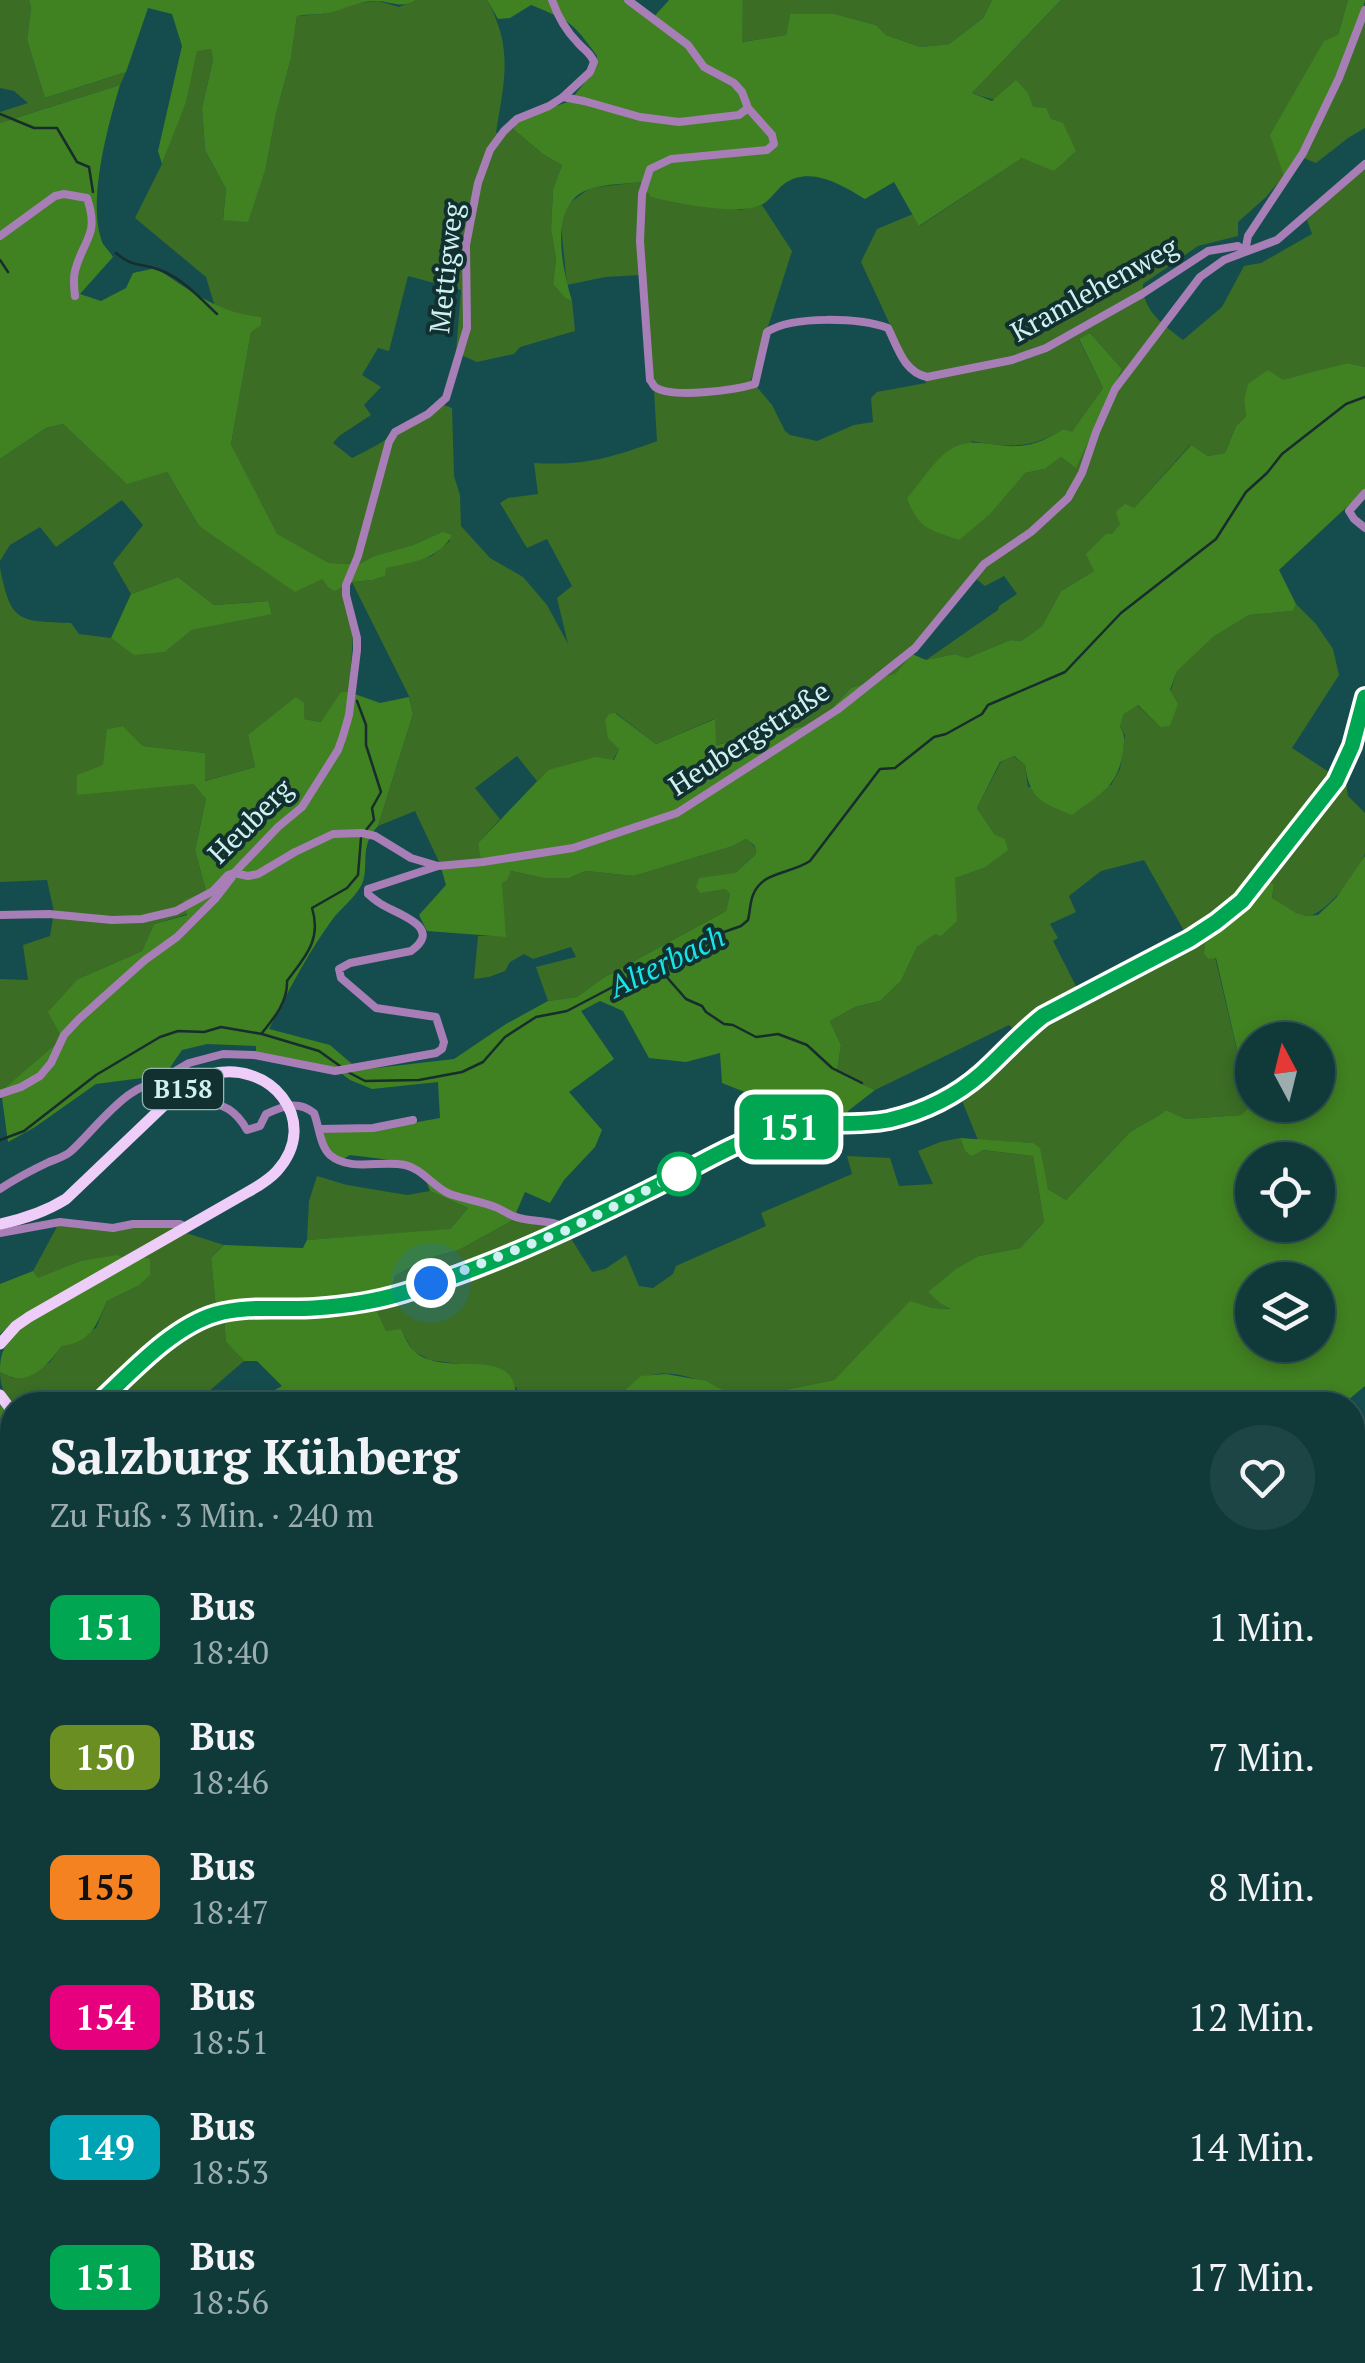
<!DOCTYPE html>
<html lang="de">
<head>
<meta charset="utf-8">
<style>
	:root { --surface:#103a3a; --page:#1e4545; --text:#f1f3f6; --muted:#9cadaf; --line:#305454 }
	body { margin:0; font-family:"PT Serif",serif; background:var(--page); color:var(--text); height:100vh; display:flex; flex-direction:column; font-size:38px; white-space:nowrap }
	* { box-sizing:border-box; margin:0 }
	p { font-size:32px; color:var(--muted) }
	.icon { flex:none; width:55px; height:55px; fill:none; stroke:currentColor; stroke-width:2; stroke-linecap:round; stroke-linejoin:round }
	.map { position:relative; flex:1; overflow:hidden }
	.side { position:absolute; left:0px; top:1392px; width:1365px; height:972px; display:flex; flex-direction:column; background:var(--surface); border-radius:40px 40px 0 0; box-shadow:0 5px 15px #0003,0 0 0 2px var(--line) }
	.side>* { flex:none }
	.badge { padding:0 20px; border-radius:15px; font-size:35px; line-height:65px }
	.needle { width:65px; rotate:353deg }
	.buttons { position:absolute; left:1235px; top:1022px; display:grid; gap:20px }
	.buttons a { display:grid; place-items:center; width:100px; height:100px; border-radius:50%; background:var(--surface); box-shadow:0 5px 15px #0003,0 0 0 2px var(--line); font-size:50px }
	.you { position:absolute; width:50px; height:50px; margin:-25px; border:8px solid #fff; border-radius:50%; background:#1a73e8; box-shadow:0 0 0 15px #1a73e833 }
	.map>.badge { position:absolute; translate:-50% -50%; box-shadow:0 0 0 5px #fff }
	.round { display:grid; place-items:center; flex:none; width:105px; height:105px; border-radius:52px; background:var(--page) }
	.headline { display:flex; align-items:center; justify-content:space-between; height:170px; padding:0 50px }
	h1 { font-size:48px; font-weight:800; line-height:75px }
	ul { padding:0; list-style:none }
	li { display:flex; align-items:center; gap:30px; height:130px; padding:0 50px }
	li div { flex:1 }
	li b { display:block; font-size:38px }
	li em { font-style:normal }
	li .badge { min-width:110px; font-weight:700; text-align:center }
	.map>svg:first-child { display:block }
</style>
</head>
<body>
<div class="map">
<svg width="1365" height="2363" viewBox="0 0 1365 2363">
	<rect width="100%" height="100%" fill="#154d4e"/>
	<!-- green -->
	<path fill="#3b6d25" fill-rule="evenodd" d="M0 0H29L31 8 27 40 45 98 126 72 120 85 0 123V112L28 103 14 91 0 88Z
		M416 0H487C514 49 504 81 496 133L513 129 544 155 562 165 553 189 551 230 556 259 553 284 565 298 572 301 575 331 520 347 514 354 477 362 456 353 461 290 408 276 389 351 378 348 362 375 381 387 364 405 371 415 339 436 333 443 352 458C384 443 413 422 444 405L452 408 454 476 460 495 461 526 490 558 523 577 547 605 568 644 557 598 572 586 547 539 527 548 500 503 508 498 538 494 534 463C584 466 611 458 657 441L654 390 641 275 605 277 567 285 561 225 567 205 590 188 641 182 740 210 762 205 792 251 751 380 772 405 785 431 790 435 817 441 854 425 873 422 871 398 877 392 926 383 923 374 913 368 905 357 861 262 877 229 913 214 920 226 1022 158 1050 119C1026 103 998 103 972 93L1061 0H1348L1338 35 1284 176 1266 197 1238 222V236L1198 246 1143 284C1142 311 1164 325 1183 340L1222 307 1244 266 1261 263 1312 234 1307 220 1365 167V367L1347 363 1283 381 1244 401 1246 416 1236 426 1225 453 1208 456 1190 445 1120 524 1112 535 1094 571 1061 591 1042 626 1021 641 1010 640 967 658 955 654 926 660 998 610 999 606 1017 594 1004 576 985 586 975 578 945 617 896 673 851 688 818 723 715 745 714 719 656 744 616 713 619 749 613 760 548 770 537 781 517 756 475 788 500 819 478 843 482 860 440 864 415 811 378 826 413 714 409 696 352 582 373 580 385 576V568L432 556 450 541 442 532 413 545 374 556 359 564 329 563 276 534 231 444 251 331 242 315 215 307 206 277 135 218 162 164 185 102 197 50 211 49 213 60 202 108 205 150 226 189 223 219 266 167 276 114 291 58 297 16 324 14 358 3 378 1 399 7ZM1090 333 1122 369 1076 467 1061 457 1045 469 1025 473 970 441C1007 447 1031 450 1063 429L1072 433 1103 388 1079 340Z
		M743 0H992L983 18 949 44 921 47 886 35 876 25 835 14H790L786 35 741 42Z
		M1365 6V128L1348 138 1316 163 1301 157 1360 22Z
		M63 424 127 483 167 472 199 526 343 588 353 636 349 692 341 693 322 722 303 719 248 735 255 767 204 781 205 753 143 746 123 726 108 729 193 784 206 799 195 850 206 891 187 914 154 924 142 951 78 979 58 1042 0 1092V979L28 980 23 945 50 936 54 912 47 880 0 882V568C11 623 18 621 71 623L79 634 111 638 134 654 165 652 192 630 272 613 267 601 214 605 178 577 131 594 113 563 143 525 122 500 56 547 40 527 10 545 0 561V459L46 428Z
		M1296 604 1316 624 1333 649 1339 675 1292 748 1346 783 1348 796 1365 813C1365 825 1365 841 1365 853 1362 869 1324 917 1307 916 1294 915 1282 905 1272 898L1274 883 1189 937 1206 940 1215 957 1245 1084 1252 1091 1250 1106 1241 1115 1186 1119 1166 1110C1154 1120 1142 1124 1130 1132L1066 1200 1048 1189 1033 1143 978 1140 956 1086 988 1059 1015 1030 1009 1025 875 1090 837 1072 841 1045 830 1021 855 1007 880 1001 901 981 917 947 935 933 954 878 984 868 995 835 977 808 1001 762 1013 756 1025 765 1028 787 1111 785 1120 769 1125 735 1120 727 1124 714 1137 705 1160 727 1177 670 1214 635 1249 615 1293 611ZM1144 860 1187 936 1077 988 1053 941 1058 938 1050 924 1076 912 1069 896 1101 871Z
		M746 839 755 847 756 854 735 873 725 889 730 894 726 911 603 978 577 997 548 1001 536 967 576 957 571 947 533 959 524 954 510 962 505 971 489 977 474 979 478 936H505L501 882 511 871 544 878H569L586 871 634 876 733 846Z
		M960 1138 965 1151 982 1150 1033 1156 1044 1222 1020 1248 979 1256 955 1309 933 1308 910 1302 834 1380 739 1399C698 1377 644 1352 617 1405H515L517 1388 460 1364 430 1360 413 1351 401 1330 386 1331 375 1306 403 1299 564 1235 570 1237 592 1272 605 1269 626 1255 639 1286 653 1288 673 1274 676 1266 766 1226 761 1213 852 1174 847 1156 890 1158 899 1186 933 1184 918 1151 940 1142Z
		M317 1176 347 1185 407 1195 430 1191 468 1208 449 1230 307 1240 309 1201Z
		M513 1220 558 1226C535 1235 511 1239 492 1256L391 1293 395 1276 425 1259 459 1250Z
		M58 1225 177 1227 124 1258 80 1261 37 1279 33 1271Z
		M186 1233 224 1245 211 1258 216 1309 179 1326 149 1352 133 1360 122 1369 112 1386 90 1405H13C4 1396 0 1384 0 1372L13 1378 49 1363 62 1346 96 1328 107 1301 138 1286 143 1257Z
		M224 1318 226 1342 244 1361 193 1405 154 1403 152 1405H102C139 1373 175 1332 224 1318Z
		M1365 1500V1636L1353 1659 1352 1501 1356 1503Z"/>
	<!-- forest -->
	<path fill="#408121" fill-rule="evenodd" d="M29 0H416C401 9 394 2 377 1 357 0 341 12 322 14 313 15 306 14 297 16L291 58 276 114 266 167 248 222 223 220 226 189 205 150 202 108 213 60 211 49 197 51 186 102 162 164 158 151 182 46 172 14 148 8 126 72 45 98 27 40 31 8Z
		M487 0H623L651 20 669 0H743L742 42 786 35 790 14H835L876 25 886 35 921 47 949 44 983 18 992 0H1061L972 93 992 101 1016 80 1028 93 1033 107 1046 108 1051 119 1063 123 1076 151 1054 171 1022 158 919 226 894 182 865 199C842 185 810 165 784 184 776 190 770 201 761 205 739 216 675 203 651 197L641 182C625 184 608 184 593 188 546 200 562 267 572 301L565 298 553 284 556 259 551 230 553 189 562 165 544 155 513 129 518 120 570 101 596 68 597 56C572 21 570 21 531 5L510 18 498 19Z
		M1348 0H1365L1360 22 1301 157 1284 176 1270 135 1324 41 1338 35Z
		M120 85C108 125 86 205 103 244 106 248 110 252 113 257L80 294 101 301 126 288 133 273 156 268C191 291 218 313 261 317V325L251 332 231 444 277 534 329 563 359 564 374 556 413 545 442 532 452 535C440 559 410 563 386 568L385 576 373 580 352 582 335 591 329 588 322 579 295 592 199 526 167 472 127 484 63 424 46 428 0 459V123Z
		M1090 333 1122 369 1076 468 1061 457 1045 469 1025 473 990 514 959 540C929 529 919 530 907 498 919 484 930 467 943 455 968 433 991 448 1019 446 1036 445 1049 438 1063 429L1072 432 1103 388 1079 339Z
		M1347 363 1365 367V490L1279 570 1296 604 1293 611 1249 615 1214 636 1177 671 1170 690 1178 704 1170 726 1160 727 1138 705 1124 714 1120 727C1126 736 1124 741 1123 751 1118 788 1099 794 1072 815 1041 802 1030 800 1025 765L1014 756 1000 762 977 808 995 835 1005 839 1008 850 984 868 955 878 957 921 941 936 935 934 917 947 901 981 880 1001 855 1007 830 1021 841 1045 837 1072 875 1090 848 1111 846 1118 778 1121 767 1101 722 1083 720 1053 686 1062 649 1058 623 1011 600 1001 581 1011 614 1059 569 1092 602 1130 595 1147 564 1180 550 1203 525 1192 513 1220 459 1250 425 1259 395 1276 391 1293 318 1304 246 1305 216 1309 211 1258 224 1245 303 1248 307 1240 450 1229 468 1208 430 1191 422 1169 407 1162 350 1155 343 1159 328 1150 323 1133 374 1130 440 1118 438 1082 372 1089 350 1080 337 1070 256 1053V1046L207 1044 182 1050 165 1075 96 1084 35 1127 8 1142 1 1091 58 1042 61 1036 48 1012 78 979 142 951 154 924 187 915 183 901 206 891 195 850 206 799 193 784 77 795V775L103 765 107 729 123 726 143 746 205 753V781L255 767 248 735 296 697 304 703V719L321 722 341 692H349L380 703 409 697 413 714 378 826C358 847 370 865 362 884 356 897 340 909 332 920 307 954 288 992 269 1029L330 1045 359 1070 454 1059 506 1024 548 1001 577 997 603 978 726 911 730 894 725 889 700 893 696 887 699 878 735 873 756 854 755 846 746 839 733 846 634 876 586 871 569 878H544L511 871 507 880 502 883 506 937 427 931 419 915 446 885 440 864 481 860 478 843 548 770 596 757 614 760 619 749 608 738 605 720 609 714 615 713 656 744 715 719 716 745 818 723 851 688 896 673 912 654 926 660 955 654 967 658 1010 640 1021 641 1042 626 1061 591 1094 571 1086 554 1106 534H1112L1120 524 1116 512 1125 504 1134 508 1191 445 1208 456 1225 453 1236 426 1246 416 1244 401 1248 384 1268 370 1283 380Z
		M178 577 214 605 268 601 272 614 192 630 165 652 134 655 111 638 131 594Z
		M1365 856V1386L1342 1405H617L624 1391 641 1376 666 1374 706 1381 739 1399 834 1380 910 1301 933 1308 951 1309 940 1303 928 1292 956 1269 979 1256 1020 1248 1044 1222 1033 1156 983 1150 972 1156 965 1151 960 1138 1033 1143 1040 1148 1048 1189 1066 1200 1130 1132C1142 1124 1154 1120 1166 1110L1186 1119 1241 1115 1250 1106 1252 1092V1105H1318V1040H1252V1091L1245 1084 1216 958 1209 959 1204 954 1206 940 1187 937 1250 887 1274 883 1272 898 1296 913 1306 916 1318 915 1336 898ZM1252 1160H1318V1225H1252ZM1252 1280H1318V1345H1252Z
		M117 1255 124 1258 22 1315 0 1334V1284L33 1271 38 1278 80 1261Z
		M143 1257 150 1259V1275L138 1286 107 1301C96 1326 91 1342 62 1346 51 1360 35 1381 15 1378 10 1377 5 1374 0 1372 0 1361 1 1352 8 1342 24 1318 113 1273 143 1257Z
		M375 1306 386 1331 401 1329C404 1335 408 1345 413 1350 445 1382 523 1338 515 1405H248L282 1386 257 1361H244L226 1342 224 1318 242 1315Z
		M0 1405 12 1418V1467L5 1471 0 1486 6 1491 12 1490V1929L0 1934Z
		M1365 1636V2363H1073L1077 2352H1352V1731C1357 1707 1346 1681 1353 1658 1355 1651 1361 1643 1365 1636Z"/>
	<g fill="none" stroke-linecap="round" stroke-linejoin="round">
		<!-- stream -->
		<path stroke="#172d2e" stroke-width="2.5" d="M0 114 34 128H57L77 162 89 167 93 192
			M116 253C135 269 140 262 160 270 182 278 200 298 217 314
			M0 260 8 272
			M357 701 366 725V745L381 792 372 808 374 820 366 830
			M657 966 686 999 702 1006 706 1012 724 1024 733 1025 756 1037 778 1034 807 1045 832 1068 862 1083
			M262 1033C275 1017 288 1001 287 981 305 957 322 940 312 908L347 888 358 875 361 838
			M346 1071 365 1081 419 1080 462 1072 483 1062 505 1037 536 1017 567 1011 704 939 741 926 748 920C750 912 750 902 753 895 762 871 791 874 810 861L880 769 895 768 934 737 946 734 982 714 988 705 1065 672 1121 613 1216 539 1246 492 1267 473 1282 454 1346 404 1365 397
			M0 1140 24 1131 96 1075 160 1037 178 1031 204 1032 221 1027 262 1034 319 1051 340 1066
			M1352 1783 1365 1769
			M1352 2003 1365 2001
			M949 2363 953 2352"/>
		<!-- street -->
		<path stroke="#a77eb5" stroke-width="8" d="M628 0 688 45 704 67 734 83 742 92 748 108
			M563 97 584 101 640 117 679 122 739 115 748 108 772 135 774 144 767 150 671 159 650 169 642 194 640 241 650 380C652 382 653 385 655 387 672 399 735 390 755 384L767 332C793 315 860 318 888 328 898 348 904 372 927 377L1012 360 1046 348 1142 294 1208 251 1238 246 1245 252
			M0 236 55 196 64 194 87 198C100 236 83 239 75 271 73 279 74 288 75 296
			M1245 252 1248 236 1303 153 1339 78 1365 10
			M1365 493 1349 511 1354 519 1365 528
			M234 873 248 876 258 874 295 852 333 834 362 833 375 836 411 858 438 866 483 862 573 848 677 813 837 710 915 648 984 564 1031 532 1068 498 1082 473 1096 432 1115 389 1200 277 1224 260 1277 240 1365 164
			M0 915 49 914 112 920 142 919 176 911 213 891 228 875 234 873 278 827 302 807 338 750 343 736 349 715 357 650V638L346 595V585L358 556 389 442 395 432 428 414 446 398 467 328 466 245 478 183 490 150 504 131 517 119 549 106 563 97 590 72 594 62C590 52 585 51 578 43 565 30 558 17 552 0
			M170 1085 177 1070 189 1063 223 1054 254 1055 335 1071 436 1053 442 1049 444 1042 436 1017 376 1008 341 978 339 969 350 963 411 951C445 927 396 914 381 904 380 904 369 895 368 894V889L438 866
			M182 1089C207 1109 227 1095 247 1130L260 1126 266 1114C283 1106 298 1100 314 1113 319 1126 320 1146 330 1155 350 1172 380 1160 405 1165 423 1169 433 1187 450 1194 464 1199 480 1201 495 1207 502 1209 508 1215 516 1217 533 1223 552 1218 567 1230
			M0 1094 21 1087 40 1076 51 1063 64 1035 79 1019 145 960 177 937 215 899 232 877
			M320 1129 373 1128 413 1120
			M0 1189C15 1179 32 1170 49 1162 56 1159 64 1157 70 1152 94 1132 134 1071 170 1085
			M0 1233 60 1222 113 1228 133 1224H180L186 1227
			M1352 1508 1365 1500
			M0 2111 12 2116
			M0 2176 12 2192
			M169 2352 183 2363
			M275 2352 285 2363
			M360 2352 366 2363
			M770 2352 772 2363
			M134 2363 143 2352
			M417 2363 418 2352"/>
		<!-- primary -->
		<path stroke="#eecdf9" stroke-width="11" d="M0 1224C24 1219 45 1212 66 1199L175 1095C186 1086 195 1078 208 1075 268 1057 323 1120 277 1171 269 1180 257 1187 246 1193L29 1317 16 1326 0 1344
			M0 1395 12 1411
			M96 1405 170 1339 198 1321 215 1314 234 1311 316 1308 375 1301 405 1293 567 1230 657 1187 723 1151 765 1133 797 1125 864 1123 889 1120 932 1105 952 1096 980 1075 1025 1030 1043 1016C1107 980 1180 954 1236 906L1336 781 1352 746 1365 697"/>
	</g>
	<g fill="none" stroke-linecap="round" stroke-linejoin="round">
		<defs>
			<path id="line" d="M96 1405C130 1374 171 1327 216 1314 247 1305 282 1310 314 1308 343 1306 374 1302 403 1293 487 1268 568 1230 647 1191 681 1175 713 1154 748 1140 759 1135 771 1130 783 1127 818 1120 854 1127 889 1120 923 1112 956 1096 982 1073 1003 1054 1021 1033 1043 1016L1190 939 1216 922 1242 901 1336 781 1352 746 1365 697"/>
		</defs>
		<!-- line casing -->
		<use href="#line" stroke="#fff" stroke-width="22"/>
		<!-- line -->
		<use href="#line" stroke="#00a651" stroke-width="15"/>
		<!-- walk -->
		<path stroke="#cff1f1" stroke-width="10" stroke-dasharray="0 18" d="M431 1283 567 1230 679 1174"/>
	</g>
	<!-- markers -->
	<circle fill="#fff" stroke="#00a651" stroke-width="5" cx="679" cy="1174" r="20"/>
	<g text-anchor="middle" stroke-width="8" stroke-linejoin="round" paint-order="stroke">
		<!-- shield labels -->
		<rect fill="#123030" stroke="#96b7b7" stroke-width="2.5" x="143" y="1069" width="80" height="40" rx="8"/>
		<g font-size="25" font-weight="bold" fill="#cff1f1">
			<text x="183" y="1098">B158</text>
		</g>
		<!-- street labels -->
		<g font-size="28" fill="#cff1f1" stroke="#123030">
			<text transform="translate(446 268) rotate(-84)" y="10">Mettigweg</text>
			<text transform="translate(1094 289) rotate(-29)" y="10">Kramlehenweg</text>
			<text transform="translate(749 738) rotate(-33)" y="10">Heubergstraße</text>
			<text transform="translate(250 821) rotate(-45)" y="10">Heuberg</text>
		</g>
		<!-- water labels -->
		<g font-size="30" font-style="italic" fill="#17e3e8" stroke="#123030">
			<text transform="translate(667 962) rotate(-26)" y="10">Alterbach</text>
		</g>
	</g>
</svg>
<div class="buttons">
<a><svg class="needle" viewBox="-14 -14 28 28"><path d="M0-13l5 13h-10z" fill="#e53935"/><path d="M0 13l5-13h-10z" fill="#9cadaf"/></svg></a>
<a><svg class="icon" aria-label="locate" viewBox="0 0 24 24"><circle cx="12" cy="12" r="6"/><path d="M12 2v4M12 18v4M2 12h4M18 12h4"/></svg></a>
<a><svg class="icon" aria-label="layers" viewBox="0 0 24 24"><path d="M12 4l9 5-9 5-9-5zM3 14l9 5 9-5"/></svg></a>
</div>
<div class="you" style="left:431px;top:1283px"></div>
<b class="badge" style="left:789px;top:1127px;background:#00a651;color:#fff">151</b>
<section class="side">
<div class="headline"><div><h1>Salzburg Kühberg</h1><p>Zu Fuß · 3 Min. · 240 m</p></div><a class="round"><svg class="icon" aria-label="heart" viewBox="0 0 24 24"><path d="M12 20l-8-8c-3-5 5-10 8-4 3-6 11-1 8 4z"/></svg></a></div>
<ul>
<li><span class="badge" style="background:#00a651;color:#fff">151</span><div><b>Bus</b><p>18:40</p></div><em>1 Min.</em></li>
<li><span class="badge" style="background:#6b8e23;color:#fff">150</span><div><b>Bus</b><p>18:46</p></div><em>7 Min.</em></li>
<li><span class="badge" style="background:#f58220;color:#111">155</span><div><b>Bus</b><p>18:47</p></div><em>8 Min.</em></li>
<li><span class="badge" style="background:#e6007e;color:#fff">154</span><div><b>Bus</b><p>18:51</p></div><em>12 Min.</em></li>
<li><span class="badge" style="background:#00a3b4;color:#fff">149</span><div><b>Bus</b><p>18:53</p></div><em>14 Min.</em></li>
<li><span class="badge" style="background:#00a651;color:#fff">151</span><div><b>Bus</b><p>18:56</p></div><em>17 Min.</em></li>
</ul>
</section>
</div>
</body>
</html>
